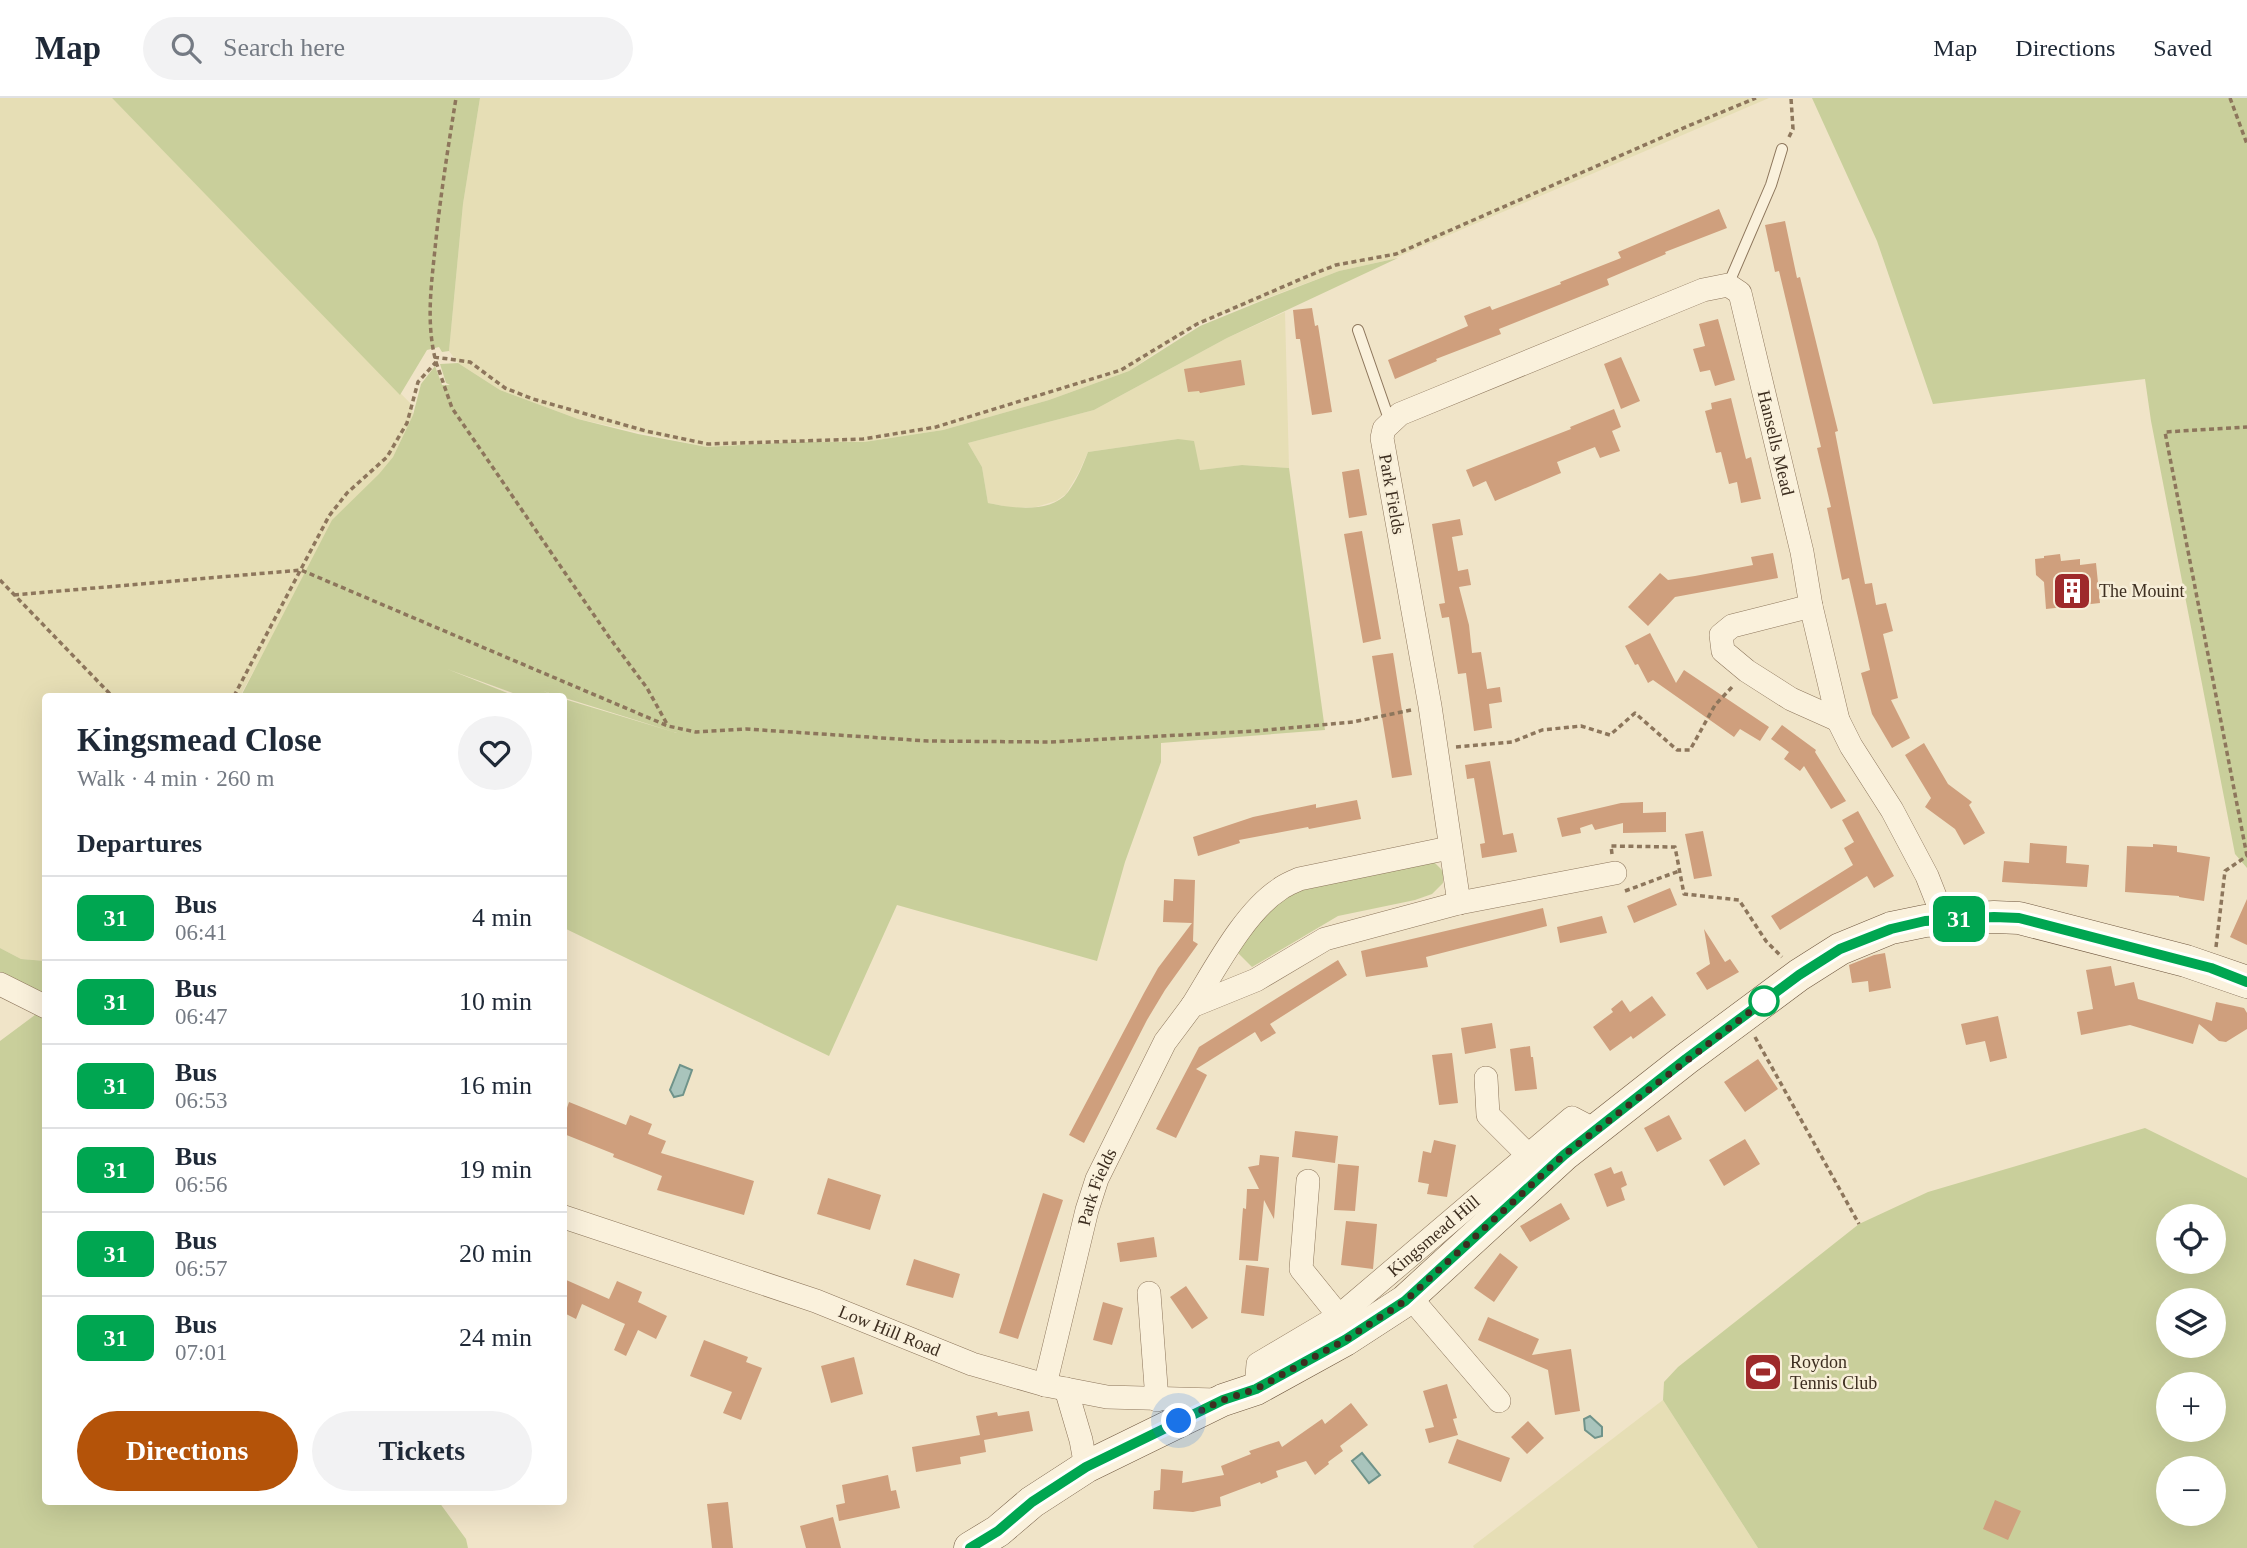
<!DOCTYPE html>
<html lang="en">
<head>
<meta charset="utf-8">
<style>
	:root { --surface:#fff; --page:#f2f2f3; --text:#1f2937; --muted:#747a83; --line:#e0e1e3; --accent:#b45309 }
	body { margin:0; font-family:"Times New Roman",serif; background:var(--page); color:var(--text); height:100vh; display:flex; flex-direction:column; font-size:26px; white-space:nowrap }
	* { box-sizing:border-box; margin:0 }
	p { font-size:23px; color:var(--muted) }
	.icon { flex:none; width:38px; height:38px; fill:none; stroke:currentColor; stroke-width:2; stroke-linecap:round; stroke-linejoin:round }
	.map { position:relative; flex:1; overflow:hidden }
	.side { position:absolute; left:42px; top:595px; width:525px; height:812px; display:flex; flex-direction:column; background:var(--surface); border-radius:7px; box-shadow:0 7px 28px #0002 }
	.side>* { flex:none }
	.badge { padding:0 14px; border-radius:10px; font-size:24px; line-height:46px }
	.controls { position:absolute; left:2156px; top:1106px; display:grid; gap:14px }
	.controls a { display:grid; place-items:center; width:70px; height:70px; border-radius:50%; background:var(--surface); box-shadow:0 7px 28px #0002; font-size:35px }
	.you { position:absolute; width:35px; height:35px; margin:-18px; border:5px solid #fff; border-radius:50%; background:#1a73e8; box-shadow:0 0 0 10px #1a73e833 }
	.map>.badge { position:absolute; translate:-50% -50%; box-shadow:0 0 0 4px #fff }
	h2 { padding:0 35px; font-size:26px; line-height:63px }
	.round { display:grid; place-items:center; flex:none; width:74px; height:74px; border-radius:37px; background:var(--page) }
	.summary { display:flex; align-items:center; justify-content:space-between; height:119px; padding:0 35px }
	h1 { font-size:33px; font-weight:600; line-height:52px }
	.button { display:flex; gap:14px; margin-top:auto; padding:14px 35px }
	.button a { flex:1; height:80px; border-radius:42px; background:var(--accent); color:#fff; font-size:28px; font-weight:600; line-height:80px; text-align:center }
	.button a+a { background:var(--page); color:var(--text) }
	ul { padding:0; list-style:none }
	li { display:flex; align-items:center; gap:21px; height:84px; padding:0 35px; border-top:2px solid var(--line) }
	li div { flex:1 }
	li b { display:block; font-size:26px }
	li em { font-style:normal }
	li .badge { min-width:77px; font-weight:700; text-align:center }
	header { display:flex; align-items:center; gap:42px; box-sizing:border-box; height:98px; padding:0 35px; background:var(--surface); border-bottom:2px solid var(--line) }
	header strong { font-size:33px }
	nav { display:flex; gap:38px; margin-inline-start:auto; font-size:24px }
	.search { width:490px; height:63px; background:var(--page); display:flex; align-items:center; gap:18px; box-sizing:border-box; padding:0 24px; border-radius:38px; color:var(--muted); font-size:26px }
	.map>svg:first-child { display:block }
</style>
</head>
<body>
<header>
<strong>Map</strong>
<div class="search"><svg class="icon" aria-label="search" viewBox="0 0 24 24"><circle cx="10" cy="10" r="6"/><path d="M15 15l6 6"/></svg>Search here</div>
<nav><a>Map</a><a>Directions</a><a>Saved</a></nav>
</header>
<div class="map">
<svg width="2247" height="1450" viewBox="0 0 2247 1450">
	<rect width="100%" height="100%" fill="#f0e4c8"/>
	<!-- farmland -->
	<path fill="#e6deb5" d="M0 0H112L411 306 413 317 393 359 300 488 240 598H46L45 863 21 861 0 850Z
		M480 0H1769L1393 161 1339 173 1197 226 1129 273 1049 302 943 332 864 344 707 349 578 321 500 292 458 265 449 253 463 106Z
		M1285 214 1289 370 1242 367 1200 372 1178 341 1088 354 1078 376 1066 396 1056 403 1036 409 1013 410 988 405 982 369 968 345 1094 312 1227 240Z
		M1663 1302 1758 1450H1474L1473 1448Z"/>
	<!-- green -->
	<path fill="#c9cf9b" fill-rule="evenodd" d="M112 0H480L463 106 449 253 442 254 439 249 427 252 400 297Z
		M1812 0H2247V770L2235 756 2151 323 2145 281 1933 306 1877 143Z
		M1398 160 1227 240 1094 312 968 345 982 369 988 405C1011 410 1051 416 1068 394 1077 382 1083 367 1088 354L1178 341 1194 343 1200 372 1242 367 1289 370 1325 632 1161 645V664L1125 764 1097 863 897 807 829 958 564 830V601L677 635 543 593 557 598H521L447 571 515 598H241L332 422 379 376 393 359 413 317 421 286 435 268 442 287H450L446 285 440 266 458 265 500 292 578 321 638 336 707 349 798 344H864L943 332 1049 302 1129 273 1200 228 1266 201 1339 173Z
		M1430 760 1443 773V785L1432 796 1415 802 1338 818 1252 869 1236 853 1279 791Z
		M0 850 21 861 45 863V903L0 877Z
		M39 914 45 916 46 1404H439L466 1441 468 1450H0V943Z
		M2145 1030 2247 1080V1450H1758L1663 1302 1664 1284 1678 1269 1859 1126 1928 1094ZM2168 1118H2214V1164H2168ZM2168 1202H2214V1248H2168ZM2168 1286H2214V1332H2168ZM2168 1370H2214V1416H2168Z"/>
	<!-- water -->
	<path fill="#a9c4bc" stroke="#6f938a" stroke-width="2" d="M680 967 692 972 683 997 674 999 670 992Z
		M1590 1318 1602 1329V1338L1595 1340 1585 1332 1584 1321Z
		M1362 1355 1380 1377 1369 1385 1352 1363Z"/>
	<!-- building -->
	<path fill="#cf9f7d" d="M1719 111 1727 130 1665 154 1666 156 1607 181 1609 187 1499 231 1501 236 1436 261 1437 263 1395 281 1388 262 1468 228 1464 218 1490 208 1492 212 1561 186 1560 184 1621 160 1618 154Z
		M1785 123 1797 180 1800 179 1838 333 1835 334 1865 486 1872 485 1876 507 1886 505 1893 533 1883 536 1898 600 1891 602 1910 640 1892 650 1872 616 1861 575 1870 572 1849 480 1842 482 1827 410 1831 409 1817 350 1821 349 1779 173 1775 174 1765 127Z
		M1312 210 1315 228 1318 227 1332 314 1312 317 1300 241H1296L1293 212Z
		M1718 221 1735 282 1715 288 1710 272 1700 274 1693 251 1705 248 1699 226Z
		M1621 259 1640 303 1621 311 1604 266Z
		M1241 262 1245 287 1200 295 1199 293 1188 294 1184 271Z
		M1731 300 1746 361 1751 359 1761 401 1741 405 1737 384 1729 386 1721 354 1716 355 1705 313 1712 311 1711 305Z
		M1614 311 1621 329 1612 333 1620 353 1600 360 1595 349 1557 364 1561 375 1495 403 1486 383 1473 389 1466 372 1571 331 1570 329Z
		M1359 371 1367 417 1349 420 1342 374Z
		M1460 421 1463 437 1452 439 1458 473 1468 471 1471 487 1459 489 1469 527 1472 555 1481 554 1487 591 1500 589 1502 604 1489 606 1492 630 1474 633 1466 575 1458 576 1449 519 1442 520 1439 506 1445 505 1432 426Z
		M1362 433 1381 541 1363 545 1344 436Z
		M1773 455 1778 480 1675 499 1648 528 1628 509 1660 475 1668 482 1695 478 1753 467 1751 459Z
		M2060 456 2061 463 2080 461V467L2096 465 2100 505 2046 511 2044 484 2036 477 2035 461 2044 460V458Z
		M1650 535 1676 585 1684 572 1769 629 1760 643 1740 631 1734 639 1653 582 1648 585 1638 566 1635 567 1625 548Z
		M1393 555 1412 677 1392 680 1372 558Z
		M1782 627 1816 652 1815 654 1846 703 1831 711 1804 668 1800 673 1784 661 1789 654 1771 641Z
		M1924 645 1948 686 1972 704 1969 707 1985 735 1964 747 1955 731 1925 709 1931 700 1905 657Z
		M1490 663 1503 737 1513 735 1517 754 1482 760 1480 746 1485 745 1474 680 1467 681 1465 667Z
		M1357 702 1361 721 1309 731 1308 729 1239 742 1240 745 1198 758 1193 739 1253 719 1316 706V710Z
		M1643 704V715L1666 714V734L1623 735V725L1595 732 1592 726 1580 730 1581 735 1562 739 1557 720 1621 705Z
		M1858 713 1894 778 1874 790 1867 778 1780 832 1771 818 1853 767 1844 750 1854 744 1842 722Z
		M1703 733 1712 778 1694 781 1685 736Z
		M2030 745 2067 748 2066 765 2089 767 2087 789 2002 784 2004 763 2029 765Z
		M2153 746 2177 748V754L2210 759 2204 803 2179 799V798L2125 794 2127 748 2153 749Z
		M1174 781 1195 782 1193 843 1198 846 1165 892 1147 922 1084 1045 1069 1037 1144 895 1158 870 1192 825 1163 824 1164 802 1173 803Z
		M1670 790 1677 807 1634 825 1627 808Z
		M2247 801V847L2230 839Z
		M1543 810 1547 828 1426 859 1428 869 1366 879 1361 853Z
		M1602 818 1607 835 1560 845 1557 829Z
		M1704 831 1725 864 1730 861 1739 874 1707 892 1696 875 1710 866Z
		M1885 855 1891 890 1869 894 1868 883 1852 885 1849 867 1874 857Z
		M1338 862 1347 877 1270 926 1276 935 1261 944 1255 934 1196 971 1207 977 1176 1040 1156 1031 1199 949Z
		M2111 868 2115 888 2134 884 2138 901 2212 923 2216 904 2244 910 2247 915V931L2226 944 2219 943 2199 926 2193 946 2130 927 2081 937 2077 914 2093 911 2086 872Z
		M1652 898 1666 917 1633 941 1631 938 1610 953 1593 929 1613 914 1611 911 1622 902 1630 914Z
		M1998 918 2007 960 1990 964 1985 943 1966 947 1961 926Z
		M1492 925 1496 950 1465 956 1461 930Z
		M1530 948 1531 959H1533L1537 991 1515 993 1510 951Z
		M1452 955 1458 1005 1439 1007 1432 957Z
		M1758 961 1778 991 1745 1014 1724 984Z
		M569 1004 626 1027 630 1017 652 1026 648 1036 666 1043 661 1055 754 1083 744 1117 657 1092 662 1078 613 1059 614 1056 564 1036V1019Z
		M1669 1017 1682 1041 1657 1054 1644 1030Z
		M1295 1033 1338 1038 1335 1065 1292 1059Z
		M1745 1041 1760 1066 1724 1088 1709 1062Z
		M1434 1042 1456 1047 1447 1099 1427 1096 1429 1086 1418 1084 1423 1053 1431 1055Z
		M1260 1057 1279 1059 1274 1121 1264 1102 1258 1163 1239 1162 1243 1110 1246 1111 1247 1091H1259L1248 1069 1259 1067Z
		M1338 1066 1359 1068 1355 1113 1334 1112Z
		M1611 1069 1614 1076 1622 1073 1627 1087 1621 1090 1625 1102 1607 1109 1594 1076Z
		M828 1080 881 1097 870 1132 817 1116Z
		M1043 1095 1063 1102 1018 1241 999 1235Z
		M1561 1105 1570 1121 1530 1144 1520 1128Z
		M1346 1123 1377 1126 1373 1171 1341 1167Z
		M1154 1139 1157 1159 1120 1164 1117 1145Z
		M1500 1155 1518 1169 1494 1204 1474 1190Z
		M914 1161 960 1176 953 1200 906 1187Z
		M1246 1167 1269 1170 1264 1218 1241 1215Z
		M564 1181 609 1201 617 1183 642 1194 638 1204 667 1218 656 1241 638 1232 626 1258 614 1252 625 1226 582 1206 576 1221 564 1215Z
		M1186 1188 1208 1220 1192 1231 1170 1199Z
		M1103 1204 1123 1210 1112 1247 1093 1242Z
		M1488 1219 1539 1241 1532 1257 1571 1251 1580 1313 1555 1317 1548 1272 1478 1242Z
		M704 1242 748 1259 746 1264 762 1270 741 1322 723 1315 732 1294 690 1278Z
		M854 1259 863 1296 831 1305 821 1268Z
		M1447 1286 1457 1320 1453 1321 1458 1337 1429 1345 1425 1331 1434 1329 1423 1293Z
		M1351 1305 1368 1327 1340 1348 1343 1353 1328 1364 1329 1366 1315 1377 1306 1363 1276 1373 1278 1379 1261 1386 1260 1384 1220 1399 1221 1408 1193 1414 1153 1411 1154 1393 1160 1392 1161 1371 1183 1373 1182 1385 1224 1377 1221 1368 1251 1356 1249 1353 1279 1343 1282 1349 1322 1321 1325 1326Z
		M1029 1313 1033 1333 984 1342 986 1354 960 1359 961 1366 916 1374 912 1349 980 1337 976 1318 997 1314 998 1318Z
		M1528 1323 1544 1340 1527 1356 1511 1339Z
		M1457 1341 1510 1360 1501 1384 1448 1365Z
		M888 1377 891 1393 896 1392 900 1410 839 1423 836 1407 845 1405 842 1387Z
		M1995 1402 2021 1413 2008 1442 1983 1431Z
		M728 1404 733 1450H712L707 1406Z
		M833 1419 841 1450H806L800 1428Z"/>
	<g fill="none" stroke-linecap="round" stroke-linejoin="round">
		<defs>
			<path id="lane" d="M1728 187 1771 87 1782 51
				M1358 232 1390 324"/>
			<g id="street">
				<path d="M1811 508 1732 528 1721 537 1723 553 1747 573 1791 601 1838 622"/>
				<path id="s1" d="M1459 805 1430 608 1382 340 1384 331 1400 316 1703 192 1728 187 1740 195 1802 454 1811 508 1838 622 1851 648 1892 712 1927 778 1944 821"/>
				<path d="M0 886 46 909"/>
				<path d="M1192 908C1214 873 1244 814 1280 791 1285 787 1293 784 1299 781L1449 750"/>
				<path d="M1486 980 1488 1017 1528 1057"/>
				<path id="s2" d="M564 1119 816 1203 972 1266 1045 1287 1107 1299 1216 1302"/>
				<path d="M1149 1195 1157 1302"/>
				<path d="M1410 1199 1499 1303"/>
				<path id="s3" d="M1339 1218 1572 1020 1595 1032"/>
				<path id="s4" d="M1045 1287 1087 1112 1097 1081 1165 944 1192 908 1256 882 1325 841 1459 805 1615 775"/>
				<path d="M1066 1291 1081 1342 1086 1369"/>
				<path d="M1256 1291 1258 1266 1339 1218 1301 1171 1308 1083"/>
			</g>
			<path id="secondary" d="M970 1450 998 1433 1032 1404 1086 1369 1223 1302 1256 1291 1345 1242 1405 1203 1564 1057 1686 961 1799 877 1840 851 1891 830 1925 823 1994 819 2019 820 2186 863 2247 884"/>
		</defs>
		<!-- lane casing -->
		<use href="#lane" stroke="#8d765c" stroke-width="12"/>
		<!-- street casing -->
		<use href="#street" stroke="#8d765c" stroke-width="24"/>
		<!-- secondary casing -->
		<use href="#secondary" stroke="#6f573f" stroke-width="33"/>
		<!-- path -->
		<path stroke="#8d765c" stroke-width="3.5" stroke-dasharray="5 3.5" stroke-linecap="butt" d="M2230 0 2247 46
			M1789 39 1793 31 1791 0
			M434 259 470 264 505 290 533 301 646 333 708 346 863 341 936 329 1121 272 1197 226 1308 178 1336 167 1396 156 1688 28 1756 0
			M436 264 452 310 609 539 647 590 667 626
			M0 482 112 598
			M14 497 301 472 668 628 696 634 746 631 928 643 1050 644 1256 633 1353 624 1411 612
			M234 598 329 418 347 395 387 359 407 325 418 284 436 264C426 226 431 189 435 151 440 100 448 50 456 0
			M1456 649 1512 644 1542 632 1581 628 1610 637 1635 615 1677 652H1690L1715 607 1734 587
			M1612 756 1611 748 1675 749 1684 796 1739 802 1766 843 1782 859
			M2247 758 2165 334 2247 329
			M1625 793 1679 773
			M2216 849 2225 773 2247 758
			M1755 939 1859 1126"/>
		<!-- lane -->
		<use href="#lane" stroke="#faf1dc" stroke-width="10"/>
		<!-- street -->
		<use href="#street" stroke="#faf1dc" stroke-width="23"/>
		<!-- secondary -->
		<use href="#secondary" stroke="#faf1dc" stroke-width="32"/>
	</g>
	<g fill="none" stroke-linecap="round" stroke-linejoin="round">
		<defs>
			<path id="line" d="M970 1450 998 1433 1032 1404 1086 1369 1223 1302 1256 1291 1345 1242 1405 1203 1564 1057 1686 961 1799 877 1840 851 1891 831 1925 823 1994 819 2019 820 2211 870 2247 884"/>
		</defs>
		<!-- line casing -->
		<use href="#line" stroke="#fff" stroke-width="16"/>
		<!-- line -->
		<use href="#line" stroke="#00a651" stroke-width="10"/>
		<!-- walk -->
		<path stroke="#3d2e20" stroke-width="7" stroke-dasharray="0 12.6" d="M1179 1323 1223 1302 1256 1291 1345 1242 1405 1203 1564 1057 1764 903"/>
	</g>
	<!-- icons -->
	<defs>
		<symbol id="building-square" viewBox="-11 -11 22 22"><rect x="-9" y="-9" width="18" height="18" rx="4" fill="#9e2a2b" stroke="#f7eed8"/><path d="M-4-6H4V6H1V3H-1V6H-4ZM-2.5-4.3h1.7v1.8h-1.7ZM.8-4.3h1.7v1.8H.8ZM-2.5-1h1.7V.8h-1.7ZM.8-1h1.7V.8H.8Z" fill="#fff"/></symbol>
		<symbol id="stadium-square" viewBox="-11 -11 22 22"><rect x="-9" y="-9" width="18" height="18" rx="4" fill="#9e2a2b" stroke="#f7eed8"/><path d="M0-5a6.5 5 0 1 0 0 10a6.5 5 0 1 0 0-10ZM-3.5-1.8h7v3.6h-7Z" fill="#fff"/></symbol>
	</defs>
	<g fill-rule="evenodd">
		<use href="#building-square" x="2050" y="471" width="44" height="44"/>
		<use href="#stadium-square" x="1741" y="1252" width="44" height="44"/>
	</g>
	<!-- markers -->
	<circle fill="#fff" stroke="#00a651" stroke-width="3.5" cx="1764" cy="903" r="14"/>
	<g text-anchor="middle" stroke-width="5" stroke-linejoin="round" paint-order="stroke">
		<!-- street labels -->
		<g font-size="18" fill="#3d2e20" stroke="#f7eed8">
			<text dy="6" stroke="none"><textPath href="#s1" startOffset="1024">Hansells Mead</textPath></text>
			<text transform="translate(1392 396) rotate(80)" y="6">Park Fields</text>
			<text dy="6" stroke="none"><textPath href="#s4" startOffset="205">Park Fields</textPath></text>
			<text dy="6" stroke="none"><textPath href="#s3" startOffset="124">Kingsmead Hill</textPath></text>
			<text dy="6" stroke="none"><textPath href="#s2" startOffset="345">Low Hill Road</textPath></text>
		</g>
		<!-- poi labels -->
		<g font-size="18" fill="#3d2e20" stroke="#f7eed8" text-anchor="start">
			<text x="2099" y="499">The Mouint</text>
			<text x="1790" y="1270">Roydon<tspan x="1790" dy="21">Tennis Club</tspan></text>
		</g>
	</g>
</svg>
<div class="controls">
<a><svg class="icon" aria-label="locate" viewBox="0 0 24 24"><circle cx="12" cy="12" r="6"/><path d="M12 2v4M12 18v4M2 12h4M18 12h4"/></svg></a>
<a><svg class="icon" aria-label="layers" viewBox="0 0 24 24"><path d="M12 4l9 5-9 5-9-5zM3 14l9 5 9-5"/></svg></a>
<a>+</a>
<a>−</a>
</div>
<div class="you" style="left:1179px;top:1323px"></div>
<b class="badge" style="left:1959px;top:821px;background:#00a651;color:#fff">31</b>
<section class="side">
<div class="summary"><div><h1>Kingsmead Close</h1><p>Walk · 4 min · 260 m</p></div><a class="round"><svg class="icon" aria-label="heart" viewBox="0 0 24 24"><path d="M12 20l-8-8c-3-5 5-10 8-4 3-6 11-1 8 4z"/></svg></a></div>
<h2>Departures</h2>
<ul>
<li><span class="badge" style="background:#00a651;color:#fff">31</span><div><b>Bus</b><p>06:41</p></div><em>4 min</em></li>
<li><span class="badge" style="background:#00a651;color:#fff">31</span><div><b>Bus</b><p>06:47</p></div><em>10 min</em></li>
<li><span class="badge" style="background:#00a651;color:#fff">31</span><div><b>Bus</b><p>06:53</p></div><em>16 min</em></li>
<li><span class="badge" style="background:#00a651;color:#fff">31</span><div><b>Bus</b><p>06:56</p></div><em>19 min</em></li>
<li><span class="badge" style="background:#00a651;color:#fff">31</span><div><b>Bus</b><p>06:57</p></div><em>20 min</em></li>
<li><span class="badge" style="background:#00a651;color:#fff">31</span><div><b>Bus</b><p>07:01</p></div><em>24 min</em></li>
</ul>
<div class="button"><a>Directions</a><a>Tickets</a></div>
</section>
</div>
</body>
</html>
